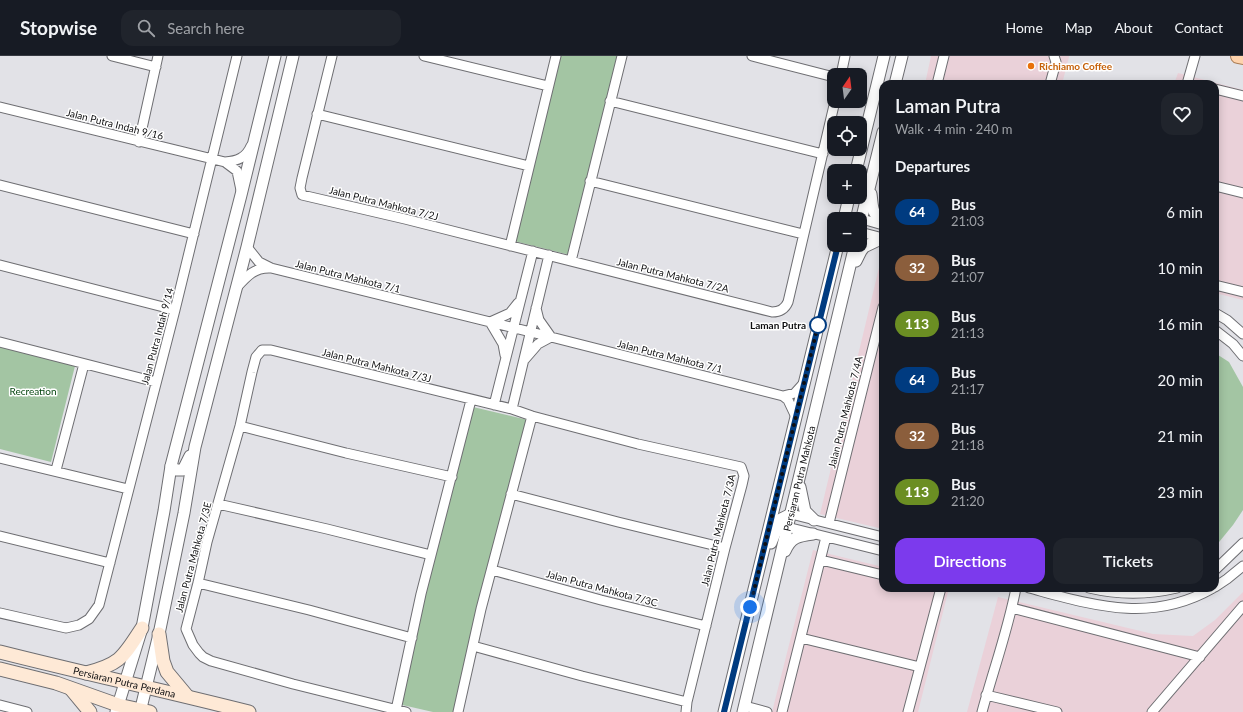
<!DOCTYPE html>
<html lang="en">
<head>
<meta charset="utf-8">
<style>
	:root { --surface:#171b24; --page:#20242c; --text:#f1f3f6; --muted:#9ea1a6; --line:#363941; --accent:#7c3aed }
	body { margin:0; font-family:Lato,sans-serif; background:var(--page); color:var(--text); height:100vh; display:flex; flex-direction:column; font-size:15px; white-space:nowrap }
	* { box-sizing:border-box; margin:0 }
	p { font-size:13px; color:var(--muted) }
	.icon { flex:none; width:22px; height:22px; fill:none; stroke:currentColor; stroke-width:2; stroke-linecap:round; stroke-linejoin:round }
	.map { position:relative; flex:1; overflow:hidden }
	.panel { position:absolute; left:879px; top:24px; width:340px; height:512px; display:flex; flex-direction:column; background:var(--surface); border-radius:12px; box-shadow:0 2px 10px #0003 }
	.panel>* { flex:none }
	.badge { padding:0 8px; border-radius:13px; font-size:14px; line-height:26px }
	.needle { width:26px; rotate:14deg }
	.tools { position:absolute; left:827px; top:12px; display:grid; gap:8px }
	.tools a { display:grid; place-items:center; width:40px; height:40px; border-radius:8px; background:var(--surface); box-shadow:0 2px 10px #0003; font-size:20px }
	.you { position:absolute; width:20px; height:20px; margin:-10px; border:3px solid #fff; border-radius:50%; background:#1a73e8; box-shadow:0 0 0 6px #1a73e833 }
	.map>.badge { position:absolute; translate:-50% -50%; box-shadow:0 0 0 2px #fff }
	h2 { padding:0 16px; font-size:15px; line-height:36px }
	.round { display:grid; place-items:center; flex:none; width:42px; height:42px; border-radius:12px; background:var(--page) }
	.overview { display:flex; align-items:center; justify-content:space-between; height:68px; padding:0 16px }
	h1 { font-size:19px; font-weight:600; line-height:30px }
	.action { display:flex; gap:8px; margin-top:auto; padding:8px 16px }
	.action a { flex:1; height:46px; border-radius:12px; background:var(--accent); color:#fff; font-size:16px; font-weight:600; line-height:46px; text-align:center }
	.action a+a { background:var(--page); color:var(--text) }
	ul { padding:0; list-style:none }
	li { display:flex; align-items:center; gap:12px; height:56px; padding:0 16px }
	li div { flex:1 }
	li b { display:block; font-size:15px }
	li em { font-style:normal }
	li .badge { min-width:44px; font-weight:700; text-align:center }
	header { display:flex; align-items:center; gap:24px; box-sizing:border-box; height:56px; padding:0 20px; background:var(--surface); border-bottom:1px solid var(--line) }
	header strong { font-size:19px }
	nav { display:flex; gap:22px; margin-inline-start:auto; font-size:14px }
	.search { width:280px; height:36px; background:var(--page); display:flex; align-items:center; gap:10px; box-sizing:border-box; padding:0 14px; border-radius:12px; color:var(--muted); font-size:15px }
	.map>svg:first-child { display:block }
</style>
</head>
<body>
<header>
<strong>Stopwise</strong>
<div class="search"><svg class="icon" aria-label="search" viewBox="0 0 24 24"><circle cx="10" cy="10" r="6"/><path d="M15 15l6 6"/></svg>Search here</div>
<nav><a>Home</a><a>Map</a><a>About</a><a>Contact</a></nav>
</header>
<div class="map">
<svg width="1243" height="656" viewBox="0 0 1243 656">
	<rect width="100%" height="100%" fill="#e2e2e7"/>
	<!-- commercial -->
	<path fill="#ead1d9" d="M931 0H1069V1L1062 28H925Z
		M1178 17 1243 34V244L1215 237V28H1174Z
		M883 195V473L820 458Z
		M813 494 883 511V532H949L918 656H772Z
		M1243 536V656H967L998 541 1153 578 1193 580 1215 564Z"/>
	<!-- green -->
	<path fill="#a3c5a3" d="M558 0H619L570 199 514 185Z
		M0 291 75 310 51 406 0 393Z
		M1215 297 1229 306 1243 331V454L1233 469 1215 491Z
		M473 351 528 364 455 656H433L398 648 432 500Z"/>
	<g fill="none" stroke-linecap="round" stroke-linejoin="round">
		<defs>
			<path id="minor" d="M112 0 156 11
				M332 0 302 122 300 132 302 139 405 163 772 256C780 256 785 253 788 246L835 45
				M424 0 548 30
				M752 0 834 21
				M841 19 845 0
				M937 28 944 0
				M1050 28 1056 6 1054 0
				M1187 28 1195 0
				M1215 33 1243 40
				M610 45 823 98
				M0 51 225 106C237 105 246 102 251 90
				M317 58 529 110
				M139 86 158 0
				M225 106 237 115 241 134
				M590 125 803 178
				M0 129 194 178
				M1215 130 1243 137
				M862 163 883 169
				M860 176 883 182
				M510 190 556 0
				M247 191 259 206 271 212 551 281 783 340 795 337 804 327
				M571 205 622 0
				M0 209 175 254
				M1215 229 1243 236
				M237 231C247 220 254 212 269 212
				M536 252 539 264 551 281
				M1215 257 1227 264 1243 278
				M490 266 503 288 505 299
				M490 266 510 257 518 247
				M1215 274 1233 288 1243 300
				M0 286 156 326
				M525 303 538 288 551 281
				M783 340 788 344 796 361
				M494 349 533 195
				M512 353 549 199
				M240 370 346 397 452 421
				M0 402 128 433
				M56 414 84 308
				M511 438 618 466 725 492
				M218 448 327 473 431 499
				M791 458 883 481
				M829 467 883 251
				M787 471 883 495
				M0 480 110 507
				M821 504 883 519
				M492 514 601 544 706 570
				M1215 514 1243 487
				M198 527 309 554 412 582
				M1215 531 1227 523 1243 510
				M1029 532C1093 549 1150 568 1213 532
				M1089 532C1119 539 1147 539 1177 532
				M1012 552 1200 601
				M0 557 66 572 79 569 89 563 99 549 175 254 237 0
				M801 582 920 611
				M473 590 582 620 687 646
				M986 639 1057 656
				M0 649 27 656
				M745 650 767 656
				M396 654 421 538 471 344
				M406 656 293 628 211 605 203 601 199 597 193 589 186 573 198 527 207 486 240 370 252 316 256 301 262 294H271L512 353 532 360 638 388 741 411 744 420 742 429 725 492 687 646 686 656
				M458 656 481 553 532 360
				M782 656 826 481
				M908 656 941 532
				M982 656C993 615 1008 574 1016 532
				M1152 656 1243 550"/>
			<g id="tertiary">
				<path d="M895 28 902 0"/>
				<path d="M856 115 884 0"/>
				<path d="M871 138C873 152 871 156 883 166"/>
				<path d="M844 163 849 141"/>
				<path d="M860 169 883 76"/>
				<path d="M856 205 861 195 864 191 883 182"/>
				<path d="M171 410 176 414H183L190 400"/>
				<path d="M800 431 805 455 814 464"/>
				<path d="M771 487 781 463 791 458"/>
				<path d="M785 495C791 481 798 480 813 478"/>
				<path d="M116 656 142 572 164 455 171 410 241 139 275 0"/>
				<path d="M140 656 159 578 184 457 195 391 247 191 293 0"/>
				<path d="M724 656 838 189"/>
				<path id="s1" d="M743 656 855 189"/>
			</g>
			<g id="secondary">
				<path d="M159 578 163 605 167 616 187 640"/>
				<path id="s2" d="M0 596C83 617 166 635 249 656"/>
				<path d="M0 613 56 627 118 649 150 656"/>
				<path d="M86 617C121 608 123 601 142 572"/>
				<path d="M71 633 90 656"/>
			</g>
			<path id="primary" d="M1238 0 1243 1"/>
		</defs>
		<!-- minor casing -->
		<use href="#minor" stroke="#6e6e72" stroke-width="11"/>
		<!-- tertiary casing -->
		<use href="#tertiary" stroke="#6e6e72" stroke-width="13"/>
		<!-- secondary casing -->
		<use href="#secondary" stroke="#6e6e72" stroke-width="15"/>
		<!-- primary casing -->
		<use href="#primary" stroke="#aa7b53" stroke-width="16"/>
		<!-- minor -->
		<use href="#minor" stroke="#fff" stroke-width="9"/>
		<!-- tertiary -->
		<use href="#tertiary" stroke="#fff" stroke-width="11"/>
		<!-- secondary -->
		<use href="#secondary" stroke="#fee9d6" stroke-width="13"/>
		<!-- primary -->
		<use href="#primary" stroke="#fed3ad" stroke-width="14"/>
	</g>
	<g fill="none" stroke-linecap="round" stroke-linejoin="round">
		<defs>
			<path id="line" d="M724 656 838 189"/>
		</defs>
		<!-- line casing -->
		<use href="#line" stroke="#fff" stroke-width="9"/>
		<!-- line -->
		<use href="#line" stroke="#003b80" stroke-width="6"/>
		<!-- walk -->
		<path stroke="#0f0f11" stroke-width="4" stroke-dasharray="0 7.2" d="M750 551 818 269"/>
	</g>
	<!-- markers -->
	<circle fill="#e8710a" stroke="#fff" stroke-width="1.5" cx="1031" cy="10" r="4"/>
	<circle fill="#fff" stroke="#003b80" stroke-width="2" cx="818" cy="269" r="8"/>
	<g text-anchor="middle" stroke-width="3" stroke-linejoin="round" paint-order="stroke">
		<!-- food labels -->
		<g font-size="10" font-weight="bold" fill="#c56008" stroke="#fff" text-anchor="start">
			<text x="1039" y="14">Richiamo Coffee</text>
		</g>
		<!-- street labels -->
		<g font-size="10" fill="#0f0f11" stroke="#fff">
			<text transform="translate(115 68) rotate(14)" y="4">Jalan Putra Indah 9/16</text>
			<text transform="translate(384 147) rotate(14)" y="4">Jalan Putra Mahkota 7/2J</text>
			<text transform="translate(673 219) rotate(14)" y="4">Jalan Putra Mahkota 7/2A</text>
			<text transform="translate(348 220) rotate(14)" y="4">Jalan Putra Mahkota 7/1</text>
			<text transform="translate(157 280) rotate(-75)" y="4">Jalan Putra Indah 9/14</text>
			<text transform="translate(670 300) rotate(14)" y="4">Jalan Putra Mahkota 7/1</text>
			<text transform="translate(377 309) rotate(14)" y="4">Jalan Putra Mahkota 7/3J</text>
			<text transform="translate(845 356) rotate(-76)" y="4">Jalan Putra Mahkota 7/4A</text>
			<text dy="4" stroke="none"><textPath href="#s1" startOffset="240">Persiaran Putra Mahkota</textPath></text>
			<text transform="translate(718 474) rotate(-76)" y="4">Jalan Putra Mahkota 7/3A</text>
			<text transform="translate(193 501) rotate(-75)" y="4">Jalan Putra Mahkota 7/3E</text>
			<text transform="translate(602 532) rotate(15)" y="4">Jalan Putra Mahkota 7/3C</text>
			<text dy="4" stroke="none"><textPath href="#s2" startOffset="128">Persiaran Putra Perdana</textPath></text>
		</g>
		<!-- stop labels -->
		<g font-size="10" font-weight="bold" fill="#0f0f11" stroke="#fff" text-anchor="end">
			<text x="806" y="273">Laman Putra</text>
		</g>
		<!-- park labels -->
		<g font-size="10" fill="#084812" stroke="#fff">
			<text x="33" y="339">Recreation</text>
		</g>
	</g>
</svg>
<div class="tools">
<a><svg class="needle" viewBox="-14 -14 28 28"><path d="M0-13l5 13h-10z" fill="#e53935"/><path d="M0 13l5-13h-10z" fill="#9ea1a6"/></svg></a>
<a><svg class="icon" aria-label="locate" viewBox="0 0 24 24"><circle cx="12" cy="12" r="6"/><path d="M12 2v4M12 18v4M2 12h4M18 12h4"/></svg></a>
<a>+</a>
<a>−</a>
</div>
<div class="you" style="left:750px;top:551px"></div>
<section class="panel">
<div class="overview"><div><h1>Laman Putra</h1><p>Walk · 4 min · 240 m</p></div><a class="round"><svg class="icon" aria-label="heart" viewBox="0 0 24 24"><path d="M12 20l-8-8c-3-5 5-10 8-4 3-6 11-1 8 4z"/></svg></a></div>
<h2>Departures</h2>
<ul>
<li><span class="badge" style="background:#003b80;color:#fff">64</span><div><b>Bus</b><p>21:03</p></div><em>6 min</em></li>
<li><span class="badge" style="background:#8b5e3c;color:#fff">32</span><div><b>Bus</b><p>21:07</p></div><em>10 min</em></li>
<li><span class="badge" style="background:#6b8e23;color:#fff">113</span><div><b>Bus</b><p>21:13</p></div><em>16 min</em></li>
<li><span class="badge" style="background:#003b80;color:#fff">64</span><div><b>Bus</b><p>21:17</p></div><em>20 min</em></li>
<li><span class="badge" style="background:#8b5e3c;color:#fff">32</span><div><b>Bus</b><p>21:18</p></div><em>21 min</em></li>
<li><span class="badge" style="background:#6b8e23;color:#fff">113</span><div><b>Bus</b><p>21:20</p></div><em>23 min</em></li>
</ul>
<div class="action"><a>Directions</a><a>Tickets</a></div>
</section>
</div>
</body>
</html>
